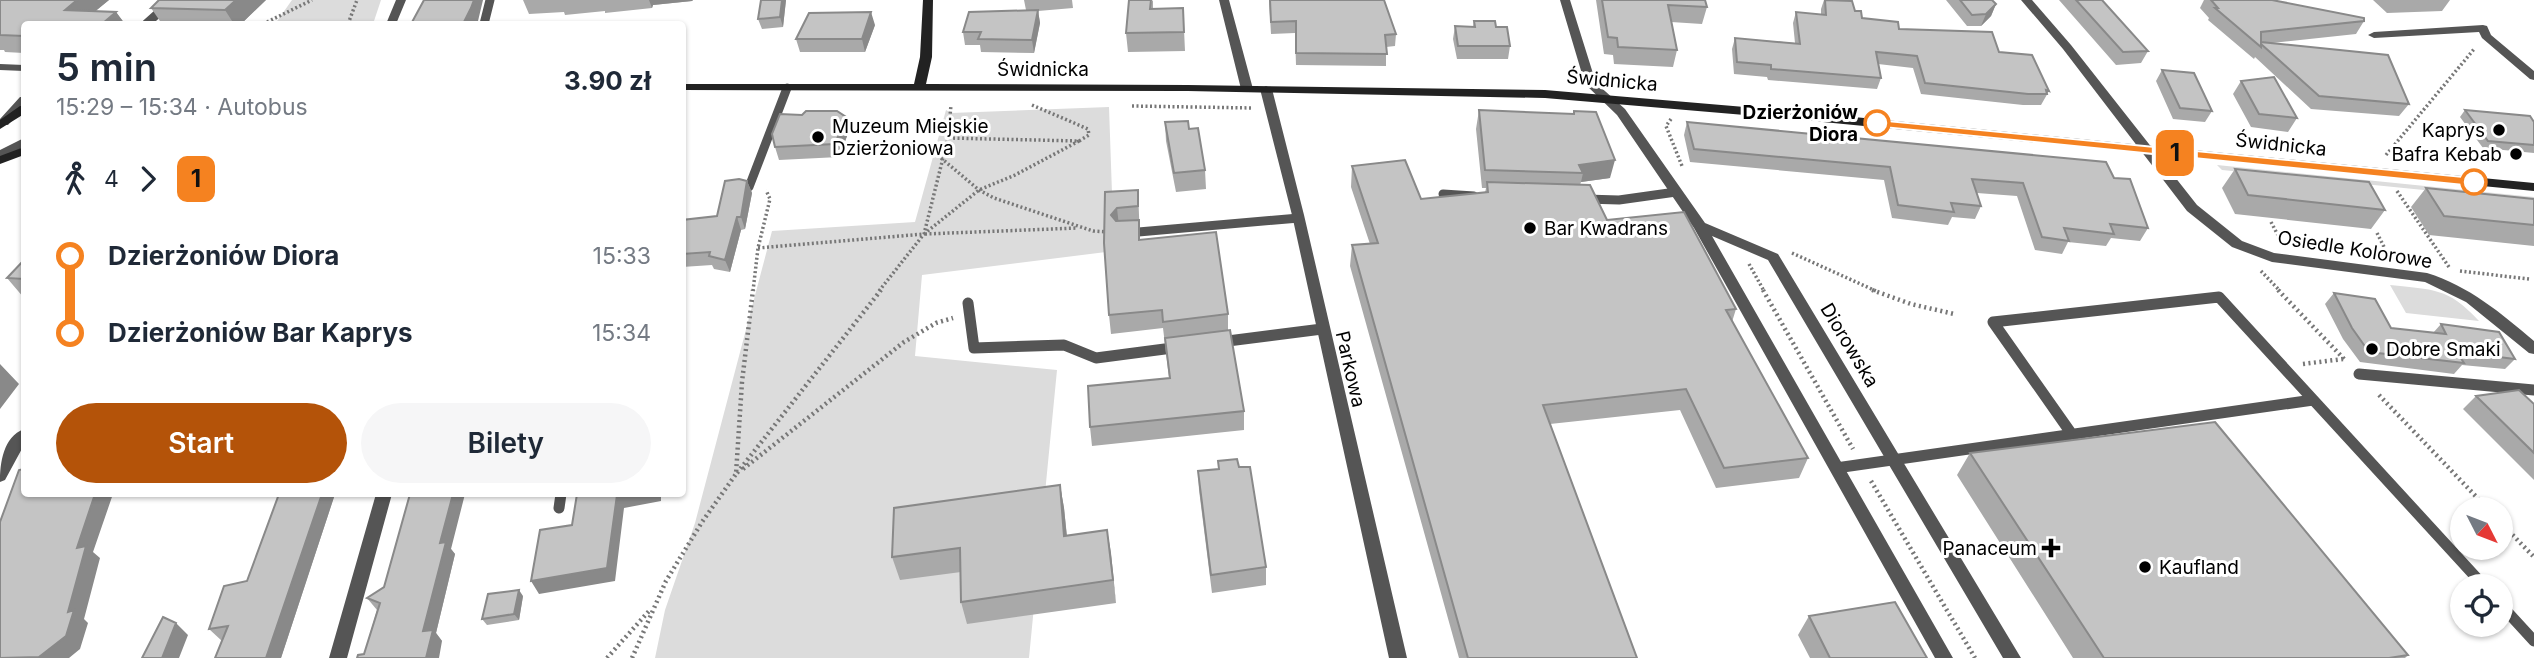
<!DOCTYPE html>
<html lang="pl">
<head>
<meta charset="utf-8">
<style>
	:root { --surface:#fff; --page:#f6f6f7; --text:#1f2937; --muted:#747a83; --accent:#b45309 }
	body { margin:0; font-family:Inter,sans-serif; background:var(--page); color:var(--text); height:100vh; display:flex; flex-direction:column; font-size:26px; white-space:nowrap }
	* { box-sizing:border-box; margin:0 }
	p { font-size:23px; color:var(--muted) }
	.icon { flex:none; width:38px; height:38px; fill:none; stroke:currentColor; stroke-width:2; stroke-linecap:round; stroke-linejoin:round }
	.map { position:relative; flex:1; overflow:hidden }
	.details { position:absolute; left:21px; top:21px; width:665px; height:476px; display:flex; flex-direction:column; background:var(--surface); border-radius:7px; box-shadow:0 2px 5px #0004 }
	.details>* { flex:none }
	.badge { padding:0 14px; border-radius:10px; font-size:24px; line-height:46px }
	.needle { width:46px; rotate:132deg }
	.controls { position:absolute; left:2450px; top:497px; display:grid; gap:14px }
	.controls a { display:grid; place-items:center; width:63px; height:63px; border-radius:50%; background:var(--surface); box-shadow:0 2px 5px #0004; font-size:35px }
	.map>.badge { position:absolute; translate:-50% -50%; box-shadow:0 0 0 4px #fff }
	.legs { display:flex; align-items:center; gap:10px; height:77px; padding:0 35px; font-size:23px }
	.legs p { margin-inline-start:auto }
	.headline { display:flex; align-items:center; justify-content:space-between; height:119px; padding:0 35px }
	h1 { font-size:38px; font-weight:600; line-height:52px }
	.button { display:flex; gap:14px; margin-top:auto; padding:14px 35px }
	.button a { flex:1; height:80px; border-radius:42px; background:var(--accent); color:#fff; font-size:28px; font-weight:600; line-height:80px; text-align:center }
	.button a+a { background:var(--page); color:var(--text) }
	ul { padding:0 35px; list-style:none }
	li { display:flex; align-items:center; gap:24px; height:77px; font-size:26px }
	li i { display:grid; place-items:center; width:10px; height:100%; margin:0 9px; background:currentColor }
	li i::after { content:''; width:18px; height:18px; margin:-9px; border:5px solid; border-radius:50%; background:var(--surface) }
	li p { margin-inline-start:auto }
	li:first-child i { background:linear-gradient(#0000 50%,currentColor 0) }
	li:last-child i { background:linear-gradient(currentColor 50%,#0000 0) }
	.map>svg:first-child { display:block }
</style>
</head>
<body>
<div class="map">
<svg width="2534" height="658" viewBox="0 0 2534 658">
	<rect width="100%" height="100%" fill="#fff"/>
	<!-- green -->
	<path fill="#dcdcdc" d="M292 0H381L373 24H275Z
		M1109 107 1114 251 922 275 915 356 1057 370 1029 658H655L665 610 695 523 772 231 915 222 946 110 951 113Z
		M2217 165 2534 197V201L2222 170Z
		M2390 285C2433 290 2448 287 2479 321L2406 313Z"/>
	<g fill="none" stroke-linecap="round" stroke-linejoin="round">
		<!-- path-far1 -->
		<path stroke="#777" stroke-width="3.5" stroke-dasharray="2 2.5" stroke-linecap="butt" d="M263 24 312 0
			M348 24 357 0
			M1032 105 1088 129 1089 135 1079 141
			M1132 106 1253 108
			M1671 119 1666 126 1682 166
			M2386 155 2475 48
			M941 158 979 190 994 198 1093 231 1109 232
			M2397 191 2449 267
			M2271 222 2282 243
			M2377 233 2389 257
			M925 234 1077 228
			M758 248 924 234 979 190 1015 175 1079 141 948 138 951 105
			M1792 253 1876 291
			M1749 264 1764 291
			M2261 271 2280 291
			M2460 271 2529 279
			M753 291 758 248 770 199 766 190
			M879 291 924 234 948 138"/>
		<!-- path -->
		<path stroke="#777" stroke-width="4.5" stroke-dasharray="2 3.5" stroke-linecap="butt" d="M1763 290 1853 449
			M1872 290 1911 304 1954 314
			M2278 290 2346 361
			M2303 364 2343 359
			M2379 395 2488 509
			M743 469 904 342 936 323 953 318
			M737 473 881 290
			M1871 481 1975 658
			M2501 523 2534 557
			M607 658 649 611
			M632 658 666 581 702 522 736 474 742 382 753 290"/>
		<!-- lane-far1 -->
		<path stroke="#555" stroke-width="9" d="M146 24 173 0
			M484 24 490 0
			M749 187 787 88
			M1443 194 1474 196
			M1585 199 1619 200 1676 192
			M1127 233 1299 218"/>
		<!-- lane -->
		<path stroke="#555" stroke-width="11" d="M968 303 974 348 1064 345 1096 358 1180 347
			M1220 342 1322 329
			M2359 374 2534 390
			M2071 433 1993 322 2219 297 2484 586
			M1836 468 2313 400
			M559 508 561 494
			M2501 605 2534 641"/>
		<!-- street -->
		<path fill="#555" fill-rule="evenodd" d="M396 0H406L396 24H386Z
			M1219 0H1229L1253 89 1251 91 1247 92 1241 89Z
			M1560 0H1570L1596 83 1625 109 1705 223 1778 254 2021 658H2003L1768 260 1712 236 1953 658H1935L1694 228 1617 115 1585 84Z
			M2021 0H2032L2071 45 2197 205 2242 241 2274 253 2427 273C2469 286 2501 313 2534 341V354L2529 353 2466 302 2425 282 2272 262 2232 247 2187 211 2063 49Z
			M2483 25 2487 26 2491 35 2534 71V80L2530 79 2482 38 2479 32 2374 38 2368 35 2374 32Z
			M0 64 24 65V71L0 70Z
			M1266 86 1272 89 1304 215 1407 658H1389L1292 215 1260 89Z
			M20 97H24V107L8 125H0V119Z
			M24 138V147L0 159V150Z
			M24 429V445L5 480 0 482C0 463 3 437 24 429Z
			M376 494H392L347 658H329Z"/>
		<!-- secondary -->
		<path fill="#222" fill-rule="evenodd" d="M923 0H933L932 57 926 84 1188 85 1545 90 1792 111 2534 183V191L1792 119 1545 98 1188 91 682 90V84H914L920 57Z
			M20 106H24V114L0 129V120Z
			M24 147V155L0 164V156Z"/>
	</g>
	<!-- wall -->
	<path fill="#a9a9a9" d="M0 0H109L95 11 116 12 125 24H24V53L5 52 4 50H0Z
		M266 0 241 24H162L151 8Z
		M523 0H693L692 1 653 5 652 8 605 13V11L565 15 564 12 529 14Z
		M786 0 783 27 762 29 758 19Z
		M1024 0H1072L1073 8 1038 11 1040 23 1034 53 981 52 980 45H965L963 32 1026 10Z
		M1153 0V9L1183 8 1185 51 1128 52 1126 33Z
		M1269 0H1384L1396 34 1395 46 1386 47V66L1296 65 1295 33 1271 34Z
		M1596 0H1705L1707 7 1702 24 1671 22 1677 50 1673 67 1614 64 1613 55 1604 54Z
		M1824 0H1841L1862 18 1899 29 1999 52 2049 91 2041 105H2023L1921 94 1913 68 1878 64 1881 78 1877 89 1768 80 1767 77 1734 74 1732 49 1735 38 1795 43 1793 23 1796 12 1821 15V9Z
		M1946 0H1992L1996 4 1991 16 1981 26H1967Z
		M2059 0H2102L2148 51 2141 63 2116 65Z
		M2204 0H2272L2364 21 2356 34 2272 43 2409 104 2399 116 2311 109 2255 57 2254 59 2208 20 2209 18 2200 8Z
		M2373 0H2450L2442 11 2387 13Z
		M1474 21 1496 27 1510 46 1508 59H1457L1453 39 1455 26 1473 27Z
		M875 25 865 52H800L796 39Z
		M2162 70 2212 111 2205 122 2173 119 2156 81Z
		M2241 81 2297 118 2288 132 2251 127 2233 94Z
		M1479 110 1610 178 1581 182 1580 185 1607 220 1736 309 1732 322 1808 458 1799 478 1716 488 1680 410 1550 424 1637 658H1459L1350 266 1352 245 1370 244 1351 187 1352 166 1421 199 1485 193 1486 188H1482L1476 129Z
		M2465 110 2534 122V153L2483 148 2460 117Z
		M1165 122 1189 129 1205 170 1206 189 1176 192 1166 141Z
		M1687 122 2114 178 2148 228 2140 241 2111 238 2106 246 2068 242 2062 254 2035 250 2017 196 1977 193 1981 206 1975 219 1952 217 1948 225 1892 218 1884 180 1690 162 1684 135Z
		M849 131 839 157 779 160 775 147Z
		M2235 169 2385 210 2371 229 2235 214 2222 188Z
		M747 181 752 193 745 229 741 230 730 272 714 269 712 265 682 267V220L717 216Z
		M2426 188 2534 199V246L2429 235 2411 207Z
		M1138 190 1140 240 1228 314V330L1244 411V430L1092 446 1090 427 1169 378 1163 328 1111 334 1109 315 1105 192Z
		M24 260V298L7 278Z
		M2334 293 2391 328 2433 333 2441 324 2515 359 2505 369 2462 365 2454 374 2360 362 2343 339 2325 304Z
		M2476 396 2534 404V480L2463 409Z
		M1970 453 2408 655 2405 658H2073L1957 475Z
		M1218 461 1239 467 1266 567V585L1212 593 1199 490 1198 471 1218 469Z
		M1060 485 1064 508 1067 536 1107 530 1116 603 967 624 961 602V572L900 580 892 557Z
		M279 494H335L281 658H215L222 641 209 629 247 581Z
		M451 549 455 554 436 633 442 641 364 654 377 610 367 598Z
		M523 596 519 620 487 625 482 619Z
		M1809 616 1927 658H1810L1798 635Z"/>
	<!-- shaded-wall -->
	<path fill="#898989" d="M77 0H109L80 24 65 10Z
		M236 0H266L241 24H234L225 10Z
		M474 0H483L478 21 476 24H463Z
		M649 0H693L692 1 653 5 652 8Z
		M782 0H786L783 27 780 17Z
		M1996 4 1991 16 1981 26 1986 14Z
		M1038 10 1040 23 1034 53 1032 40Z
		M116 12 125 24H102Z
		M871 12 875 25 865 52 862 39Z
		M846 117 849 131 839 157 835 144Z
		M1615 160 1610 178 1581 182 1583 173 1579 165Z
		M747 181 752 193 745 229 741 217Z
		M1117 208 1119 226 1111 215Z
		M737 217 741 230 730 272 725 260Z
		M0 364 19 384 0 409Z
		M1060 485 1064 508 1069 559 1064 536Z
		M95 494H113L93 552 100 558 84 619 88 623 80 649 69 658H36L68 612 77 548Z
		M322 494H335L281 658H266Z
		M453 494H465L451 549 455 554 436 633 442 641 439 658H426L423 631 440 543Z
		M626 494H661V501L624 508 615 581 539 594 531 581 617 495Z
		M1107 530 1111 553 1116 603 1113 580Z
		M519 590 523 596 519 620 514 614Z
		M176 623 188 635 179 658H162Z"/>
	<!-- building -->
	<path fill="#c4c4c4" stroke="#898989" stroke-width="2" d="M0 0H77L65 10 116 12 102 24H24V36L0 35Z
		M159 0H236L225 10 151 8Z
		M424 0H474L471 8 463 24H411Z
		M761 0H782L780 17 758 19Z
		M1129 0H1151L1150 9 1183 8 1184 32 1126 33Z
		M1270 0H1384L1396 34 1385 35 1387 54 1296 53V21L1271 22Z
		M1602 0H1705L1707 7 1668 5 1677 50 1618 47 1617 38 1608 37Z
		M1825 0 1852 1 1855 11H1861L1862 18 1898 22 1899 29 1992 32 1999 52 2032 55 2049 91 2046 90 2047 94H2028L1925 83 1917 56 1876 52 1881 78 1771 69V65L1737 62 1735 38 1800 44 1796 12 1826 15Z
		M1960 0H1992L1996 4 1986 14 1972 15Z
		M2076 0H2102L2148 51 2123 52Z
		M2211 0H2272L2364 18V21L2261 32V42L2388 55 2409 104 2319 96 2261 44V47L2215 8H2218Z
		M1038 10 1032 40 978 39 981 32H963L969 12Z
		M871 12 862 39H796L809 13Z
		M1474 21H1495L1496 27H1507L1510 46H1458L1455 26 1475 27Z
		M2162 70 2194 73 2212 111 2180 108Z
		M2274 77 2297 118 2259 114 2241 81Z
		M1479 110 1574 114V111L1596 112 1615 160 1579 165 1583 173 1485 170Z
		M2465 110 2530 116 2534 122V145L2488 141Z
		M806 111H837L846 117 835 144 775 147 772 134 780 114 802 115Z
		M1188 121 1189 129 1198 128 1205 170 1174 173 1165 122Z
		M1687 122 2106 162 2114 178 2130 179 2148 228 2110 224 2114 234 2064 228 2069 241 2042 237 2023 183 1972 179 1981 206 1951 203 1954 212 1898 205 1890 167 1694 149Z
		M1405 160 1421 199 1488 192 1487 182 1590 185 1607 220 1684 212 1736 309 1726 310 1808 458 1724 468 1686 389 1543 405 1637 658H1468L1352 245 1378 243 1352 166Z
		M2235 169 2369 182 2385 210 2248 195Z
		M739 179 747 181 741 217H737L725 260 709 256 710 252 682 254V220L717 216 725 181Z
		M2426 188 2534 199V225L2444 216Z
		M1138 190V206L1117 208 1111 215 1116 221 1139 220V240L1216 232 1228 314 1163 322 1162 310 1109 315 1104 243 1105 192Z
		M24 260V279L7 278Z
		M2334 293 2375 299 2391 328 2446 334 2441 324 2499 332 2515 359 2457 352 2464 363 2369 352 2352 328Z
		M1230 330 1244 411 1090 427 1088 386 1170 378 1165 338Z
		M2519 390 2534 404V453L2476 396Z
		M2215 422 2408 655 2389 658H2104L1970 453Z
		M1237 459 1239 467H1250L1266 567 1211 575 1198 471 1219 469 1218 461Z
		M24 469V494H95L77 548 86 546 68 612 74 610 66 636 39 657 0 658V522L19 470Z
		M1060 485 1064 536 1107 530 1113 580 961 602 960 548 892 557 894 508Z
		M279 494H322L266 658H215L228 626 209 629 224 586 247 581Z
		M410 494H453L440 543 446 542 423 631 433 630 426 658H357L358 655 364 654 380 603 367 598 384 587Z
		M577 494H626L617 495 607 568 531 581 540 530 572 525Z
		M519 590 514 614 482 619 488 594Z
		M1895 602 1927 658H1830L1809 616Z
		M163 617 176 623 162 658H142Z"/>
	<!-- line-1 -->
	<path fill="#f58220" stroke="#fff" stroke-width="2" d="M1877 120 2474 178 2480 182 2474 186 1873 126 1871 123Z"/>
	<!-- markers -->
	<g fill="#fff" stroke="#f58220" stroke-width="3.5">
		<circle cx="1877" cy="123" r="12"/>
		<circle cx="2474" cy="182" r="12"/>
	</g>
	<g fill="#000" stroke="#fff" stroke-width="2.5">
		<circle cx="2499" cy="130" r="7"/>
		<circle cx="818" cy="137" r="7"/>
		<circle cx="2516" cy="154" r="7"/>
		<circle cx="1530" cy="228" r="7"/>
		<circle cx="2372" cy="349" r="7"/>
		<path d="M2047.5 537.5h7v7h7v7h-7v7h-7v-7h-7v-7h7z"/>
		<circle cx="2145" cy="567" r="7"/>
	</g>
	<g text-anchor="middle" stroke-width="6" stroke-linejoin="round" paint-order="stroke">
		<!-- street labels -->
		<g font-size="19" fill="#000" stroke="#fff">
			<text x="1043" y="76">Świdnicka</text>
			<text transform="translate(1612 80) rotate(5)" y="7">Świdnicka</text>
			<text transform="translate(2281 144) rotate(6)" y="7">Świdnicka</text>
			<text transform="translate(2355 249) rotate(9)" y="7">Osiedle Kolorowe</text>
			<text transform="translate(1850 345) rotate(59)" y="7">Diorowska</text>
			<text transform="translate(1351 369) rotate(77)" y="7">Parkowa</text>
		</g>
		<!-- stop labels -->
		<g font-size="19" font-weight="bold" fill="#000" stroke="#fff" text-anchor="end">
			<text x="1858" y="119">Dzierżoniów<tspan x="1858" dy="22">Diora</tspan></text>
		</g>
		<!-- poi labels -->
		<g font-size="19" fill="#000" stroke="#fff" text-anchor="start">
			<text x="832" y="133">Muzeum Miejskie<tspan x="832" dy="22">Dzierżoniowa</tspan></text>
			<text x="2485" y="137" text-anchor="end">Kaprys</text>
			<text x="2502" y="161" text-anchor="end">Bafra Kebab</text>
			<text x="1544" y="235">Bar Kwadrans</text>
			<text x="2386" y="356">Dobre Smaki</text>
			<text x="2037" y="555" text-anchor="end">Panaceum</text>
			<text x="2159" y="574">Kaufland</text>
		</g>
	</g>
</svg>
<div class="controls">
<a><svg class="needle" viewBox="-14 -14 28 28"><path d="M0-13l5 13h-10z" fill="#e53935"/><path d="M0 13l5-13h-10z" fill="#747a83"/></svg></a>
<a><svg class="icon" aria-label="locate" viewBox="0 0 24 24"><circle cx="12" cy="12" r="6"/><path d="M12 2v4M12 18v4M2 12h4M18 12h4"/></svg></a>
</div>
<b class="badge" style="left:2175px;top:153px;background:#f58220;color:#111">1</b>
<section class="details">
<div class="headline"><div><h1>5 min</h1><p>15:29 – 15:34 · Autobus</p></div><b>3.90 zł</b></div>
<div class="legs"><svg class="icon" aria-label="walk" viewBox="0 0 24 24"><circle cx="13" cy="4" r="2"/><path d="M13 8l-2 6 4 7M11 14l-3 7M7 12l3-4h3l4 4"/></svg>4<svg class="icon" aria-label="forward" viewBox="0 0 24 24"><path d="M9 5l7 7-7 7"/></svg><b class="badge" style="background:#f58220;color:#111">1</b></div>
<ul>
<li><i style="color:#f58220"></i><b>Dzierżoniów Diora</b><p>15:33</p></li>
<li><i style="color:#f58220"></i><b>Dzierżoniów Bar Kaprys</b><p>15:34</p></li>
</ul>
<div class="button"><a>Start</a><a>Bilety</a></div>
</section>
</div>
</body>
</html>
